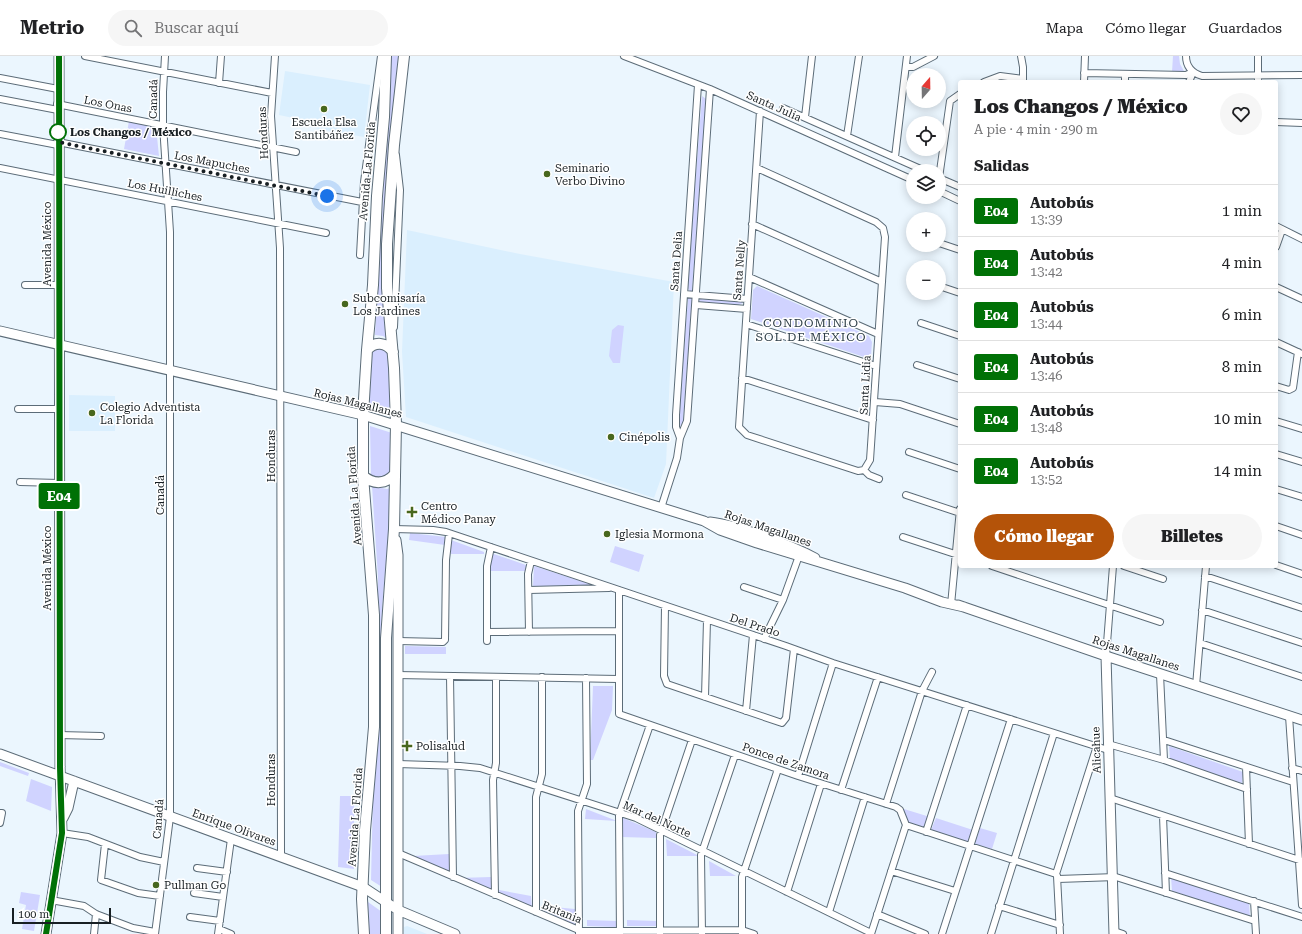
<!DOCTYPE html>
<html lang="es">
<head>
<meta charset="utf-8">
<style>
	:root { --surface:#fff; --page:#f6f6f6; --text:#202124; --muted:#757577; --line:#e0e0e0; --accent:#b45309 }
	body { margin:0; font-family:"Roboto Serif",serif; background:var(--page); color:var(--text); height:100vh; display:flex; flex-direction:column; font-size:15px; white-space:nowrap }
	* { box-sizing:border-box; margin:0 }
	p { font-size:13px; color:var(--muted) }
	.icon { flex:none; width:22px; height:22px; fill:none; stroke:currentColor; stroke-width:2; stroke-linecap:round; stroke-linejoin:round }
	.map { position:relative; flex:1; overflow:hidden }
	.drawer { position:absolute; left:958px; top:24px; width:320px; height:488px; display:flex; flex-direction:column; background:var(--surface); border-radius:4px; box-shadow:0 2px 10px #0003 }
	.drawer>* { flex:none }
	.badge { padding:0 8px; border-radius:3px; font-size:14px; line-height:26px }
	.needle { width:26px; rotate:20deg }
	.tools { position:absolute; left:906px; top:12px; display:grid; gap:8px }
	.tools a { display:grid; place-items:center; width:40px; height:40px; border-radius:50%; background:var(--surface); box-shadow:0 2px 10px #0003; font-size:20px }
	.scale { position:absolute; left:12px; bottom:10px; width:99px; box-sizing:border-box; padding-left:4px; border:2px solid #181f23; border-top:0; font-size:11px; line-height:14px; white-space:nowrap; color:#181f23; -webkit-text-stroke:3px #fff; paint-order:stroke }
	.you { position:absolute; width:20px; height:20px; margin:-10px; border:3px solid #fff; border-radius:50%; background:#1a73e8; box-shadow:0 0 0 6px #1a73e833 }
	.map>.badge { position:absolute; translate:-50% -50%; box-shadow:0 0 0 2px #fff }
	h2 { padding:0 16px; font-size:15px; line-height:36px }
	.round { display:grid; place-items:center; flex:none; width:42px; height:42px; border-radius:21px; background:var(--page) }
	.summary { display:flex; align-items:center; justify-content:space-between; height:68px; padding:0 16px }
	h1 { font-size:19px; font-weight:800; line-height:30px }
	.cta { display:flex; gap:8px; margin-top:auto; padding:8px 16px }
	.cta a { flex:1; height:46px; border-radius:24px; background:var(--accent); color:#fff; font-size:16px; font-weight:800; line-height:46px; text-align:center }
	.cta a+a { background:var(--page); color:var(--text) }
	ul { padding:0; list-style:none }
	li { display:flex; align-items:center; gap:12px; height:52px; padding:0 16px; border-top:1px solid var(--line) }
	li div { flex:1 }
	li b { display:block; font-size:15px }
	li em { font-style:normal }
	li .badge { min-width:44px; font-weight:700; text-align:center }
	header { display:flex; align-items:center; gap:24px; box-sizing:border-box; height:56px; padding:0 20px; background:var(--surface); border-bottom:1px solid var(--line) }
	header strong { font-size:19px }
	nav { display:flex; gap:22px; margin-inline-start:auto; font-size:14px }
	.search { width:280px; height:36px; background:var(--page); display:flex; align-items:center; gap:10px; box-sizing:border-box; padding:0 14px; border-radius:22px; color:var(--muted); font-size:15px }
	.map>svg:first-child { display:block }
</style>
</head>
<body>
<header>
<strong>Metrio</strong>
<div class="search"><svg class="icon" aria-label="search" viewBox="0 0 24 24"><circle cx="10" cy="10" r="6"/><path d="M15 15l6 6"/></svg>Buscar aquí</div>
<nav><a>Mapa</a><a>Cómo llegar</a><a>Guardados</a></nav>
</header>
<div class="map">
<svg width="1302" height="878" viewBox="0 0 1302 878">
	<rect width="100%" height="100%" fill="#ebf6fe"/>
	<!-- built -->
	<path fill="#daeffe" d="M285 15 370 29 364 81 303 70V64L279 59Z
		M407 174 520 198 674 226 666 408 654 442 406 361 402 296Z
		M69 339 115 340V375H69Z
		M407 870 427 878H404V871Z"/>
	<!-- green -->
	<path fill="#d0d3ff" d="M391 0H401L396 36 389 284 383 280 375 279Z
		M1173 0H1179L1180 8 1185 17 1172 16Z
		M702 40 706 43 692 236H690L687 230Z
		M129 65 156 71 159 100 124 93Z
		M757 230 869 280 872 286 871 300 867 302 751 263 753 234Z
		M688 242H691L692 244 683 366 679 372 678 364Z
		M701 242 740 245 743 247 738 249 702 246 699 245Z
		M618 269 624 270 620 307H613L609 300 612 274Z
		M376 291H383L389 296 390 356 368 351 371 297Z
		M370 370 392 377V419L377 423 371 419Z
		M372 430 387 433 393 431C388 485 382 540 380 594 378 673 383 752 382 831L371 824 378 521Z
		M410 477 446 481 445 489 409 484Z
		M451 484 484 496V498H451Z
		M615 490 644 499 639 516 610 506Z
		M491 497 526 509V515H491Z
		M534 510 599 531 533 530Z
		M405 590 446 591V598H405Z
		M593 630H613L612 654 593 704H590Z
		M1169 690 1243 716 1242 727 1170 704Z
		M0 706 29 717 28 720 0 710Z
		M31 723 52 731 51 755 26 745Z
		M340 740H354V813L338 811Z
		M586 753 617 765 585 763Z
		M904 753 930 761 925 773 909 767 903 756Z
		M621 761 656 776V782L621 781Z
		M936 762 973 774 968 786 931 774Z
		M980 772 997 777 992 793 975 788Z
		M666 783 699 800H667Z
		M449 798V815L413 800Z
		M709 805 736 820H710Z
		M491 821V835L458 822Z
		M1171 821 1249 847 1250 861 1172 835Z
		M499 834 531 840 532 852 499 838Z
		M21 836 40 839 34 875 22 873 26 849 19 847Z
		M368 846 382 856V878H369Z
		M543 850 575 853 576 869 543 854Z
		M587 864 617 865V871L587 870Z
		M627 864 657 865V870H627Z"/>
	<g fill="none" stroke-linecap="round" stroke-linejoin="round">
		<defs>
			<path id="street" d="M85 0 272 37
				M275 0 271 60 280 192 281 801
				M624 0 710 33 913 124
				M1021 0 1023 11V26
				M1186 0C1186 11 1192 17 1202 20L1302 19
				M906 11H913L934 0
				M1084 17 1186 19 1193 16
				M0 22 58 33
				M984 26 1000 20 1023 23
				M1084 26 1085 0
				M1125 26V18
				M1189 26 1193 16
				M1258 26V0
				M219 27 221 0
				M0 43 58 54
				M57 48 296 96
				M783 52 925 115
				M760 55 739 371 747 379 858 415 864 414
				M805 61 812 0
				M1276 66 1302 67
				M0 78 58 89
				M847 80 859 0
				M58 86 362 146
				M895 101 907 0
				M0 112 326 177
				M757 112 876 166 883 172 885 181 870 404 864 414
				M939 122 950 45 960 38
				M939 122 960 131
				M939 135 960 145
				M752 168 882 226
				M1276 170 1302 183
				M939 187 960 194
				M1276 191 1282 174
				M360 199 364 126 381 0
				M749 221 878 278
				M25 229H59
				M939 230 960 237
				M1276 231 1302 243
				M684 238 747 243
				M696 249 747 253
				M921 267 960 280
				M746 268 876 310
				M394 271 400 134 396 99
				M1276 286 1302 298
				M917 309 960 323
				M742 322 873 364
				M1276 330 1289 334 1293 332 1298 296
				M875 346 900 348 960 368
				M18 353H59
				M1276 365 1302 373
				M680 382 676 371V359L698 29
				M909 396 960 413
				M1276 398 1302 406
				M864 414 869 419 879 423
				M20 426 59 427
				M1276 433 1302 441
				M906 439 960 457
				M661 452 677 402 680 382 687 365 710 33
				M1276 470 1302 479
				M394 473 433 474 446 476 786 590 833 607 1108 694
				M903 481 958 499
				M1276 509 1302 518
				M992 510 1160 566
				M1124 510 1163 523
				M1205 520 1302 552
				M744 531 783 544
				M529 534 609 532
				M619 534V658L798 720 896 751 900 754 906 769 1056 818
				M951 549 960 453
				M665 550 664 620 667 628 782 667 786 662 794 593
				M1202 554 1302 587
				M487 576 619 575
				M529 576 528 518 531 505
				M764 583 783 544 800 497
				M398 585 443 586 445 584 446 504 449 478
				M487 585V510L491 491
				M1200 587 1302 621
				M1106 600 1113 510
				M1160 618 1164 704
				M397 619 618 623
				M450 620 453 821
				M1196 630 1206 510
				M705 641 707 564
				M746 655 753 579
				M1289 660 1302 849
				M59 679 101 680
				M1164 684 1293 726
				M1108 688 1164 704 1247 733
				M398 708 460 710 480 712 636 762 871 877
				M1246 711 1249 788
				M1292 712 1302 715
				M798 720 833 607
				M841 734 878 621
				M1110 742 1302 805
				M886 748 922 635 932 616
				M0 757H2L0 767
				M1163 760 1166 837
				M926 776 967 649
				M62 777 88 781 140 801 164 806
				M105 788 101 824 138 837 160 840
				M398 797 581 875 742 874 754 878
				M197 812 227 816
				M891 815 955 835
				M1165 817 1302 861
				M1056 818 1097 690
				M1057 820 1060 878
				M1058 823 1116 821 1255 865
				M787 836 821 728
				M194 837 223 841
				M495 839 493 724 496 707V621
				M51 844 84 850 96 858 133 872 155 876
				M1254 845 1256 878
				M999 850 1060 869
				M536 856V741L542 718V621
				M829 856 865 741
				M877 858 925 878
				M190 861 220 865
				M219 873 231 878
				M1114 875 1123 878
				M579 877 578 755 587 728 586 622
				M94 878 96 858
				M155 878 170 761V176L163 69V36L165 0
				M218 878 231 783
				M620 878 619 759 650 669
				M660 878V779L692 684
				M702 878 701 799 735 699
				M742 878V821L778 713
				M871 878 906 769
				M942 878 1011 663
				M991 878 1054 677"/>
			<path id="secondary" d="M0 275 363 359 704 465 720 474 757 487 905 532 942 546 964 551
				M710 466C737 469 791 489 815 502
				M396 484 398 499V878
				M958 549 1106 600 1302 664
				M1106 600 1114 878
				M0 698 363 831 398 854 455 878
				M63 762 68 752 74 725
				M46 878 62 777 60 711 59 0"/>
			<path id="primary" d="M367 294C375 285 386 286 393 296
				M363 420C374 429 386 428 395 418
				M364 878 362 843 365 774 374 671V559L363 420V359L367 294 373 229 377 140 384 61 386 0
				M386 878V582L394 473 396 368 394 312 387 232V188L394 89 404 0"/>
		</defs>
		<!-- street casing -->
		<use href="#street" stroke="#5c6c78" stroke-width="8"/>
		<!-- secondary casing -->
		<use href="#secondary" stroke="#5c6c78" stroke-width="11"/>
		<!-- primary casing -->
		<use href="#primary" stroke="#5c6c78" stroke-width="12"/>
		<!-- street -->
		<use href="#street" stroke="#fff" stroke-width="6"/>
		<!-- secondary -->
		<use href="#secondary" stroke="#fff" stroke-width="9"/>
		<!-- primary -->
		<use href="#primary" stroke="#fff" stroke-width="10"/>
	</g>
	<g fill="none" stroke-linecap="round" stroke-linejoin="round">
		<defs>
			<path id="line" d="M46 878 62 777 60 711 59 0"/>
		</defs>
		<!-- line casing -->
		<use href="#line" stroke="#fff" stroke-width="9"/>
		<!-- line -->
		<use href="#line" stroke="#007106" stroke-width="6"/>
		<!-- walk -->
		<path stroke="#181f23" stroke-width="4" stroke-dasharray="0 7.2" d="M58 76V86L327 140"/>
	</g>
	<!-- markers -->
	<g fill="#48671d" stroke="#fff" stroke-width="1.5">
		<circle cx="324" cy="53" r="4"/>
		<circle cx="547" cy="118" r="4"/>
		<circle cx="345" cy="248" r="4"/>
		<circle cx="92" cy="357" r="4"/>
		<circle cx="611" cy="381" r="4"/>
		<path d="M410 450h4v4h4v4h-4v4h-4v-4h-4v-4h4z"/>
		<circle cx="607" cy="478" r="4"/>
		<path d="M405 684h4v4h4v4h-4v4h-4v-4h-4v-4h4z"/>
		<circle cx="156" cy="829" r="4"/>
	</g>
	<circle fill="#fff" stroke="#007106" stroke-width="2" cx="58" cy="76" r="8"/>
	<g text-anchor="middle" stroke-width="3" stroke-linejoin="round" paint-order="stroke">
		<!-- street labels -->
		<g font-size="11" fill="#181f23" stroke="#fff">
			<text transform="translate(153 43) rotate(-89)" y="4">Canadá</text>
			<text transform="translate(108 48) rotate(11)" y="4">Los Onas</text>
			<text transform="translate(774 50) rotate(24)" y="4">Santa Julia</text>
			<text transform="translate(263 77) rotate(-93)" y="4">Honduras</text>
			<text transform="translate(212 106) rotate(11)" y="4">Los Mapuches</text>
			<text transform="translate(367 115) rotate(-85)" y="4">Avenida La Florida</text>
			<text transform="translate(165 134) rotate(11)" y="4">Los Huilliches</text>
			<text transform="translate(47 188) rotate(-90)" y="4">Avenida México</text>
			<text transform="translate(676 205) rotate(-86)" y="4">Santa Delia</text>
			<text transform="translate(739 214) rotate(-86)" y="4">Santa Nelly</text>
			<text transform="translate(865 329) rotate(-87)" y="4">Santa Lidia</text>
			<text transform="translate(358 347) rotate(14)" y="4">Rojas Magallanes</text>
			<text transform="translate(271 400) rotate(-90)" y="4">Honduras</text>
			<text transform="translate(160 439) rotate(-90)" y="4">Canadá</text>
			<text transform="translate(354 440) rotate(-94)" y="4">Avenida La Florida</text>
			<text transform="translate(768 472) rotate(19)" y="4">Rojas Magallanes</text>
			<text transform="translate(47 512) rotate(-90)" y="4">Avenida México</text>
			<text transform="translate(755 569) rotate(18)" y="4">Del Prado</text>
			<text transform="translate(1136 597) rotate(18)" y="4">Rojas Magallanes</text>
			<text transform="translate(1096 694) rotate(-92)" y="4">Alicahue</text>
			<text transform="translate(786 705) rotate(19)" y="4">Ponce de Zamora</text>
			<text transform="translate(271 724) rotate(-90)" y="4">Honduras</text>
			<text transform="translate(355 761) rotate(-86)" y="4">Avenida La Florida</text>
			<text transform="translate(158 763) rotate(-86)" y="4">Canadá</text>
			<text transform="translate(657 763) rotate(24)" y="4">Mar del Norte</text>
			<text transform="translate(234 771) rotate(20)" y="4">Enrique Olivares</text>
			<text transform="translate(562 856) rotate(22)" y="4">Britania</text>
		</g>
		<!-- poi labels -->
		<g font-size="11" fill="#181f23" stroke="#fff" text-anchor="start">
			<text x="324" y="70" text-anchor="middle">Escuela Elsa<tspan x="324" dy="13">Santibáñez</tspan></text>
			<text x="555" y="116">Seminario<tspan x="555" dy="13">Verbo Divino</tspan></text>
			<text x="353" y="246">Subcomisaría<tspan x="353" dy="13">Los Jardines</tspan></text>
			<text x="100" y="355">Colegio Adventista<tspan x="100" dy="13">La Florida</tspan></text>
			<text x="619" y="385">Cinépolis</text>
			<text x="421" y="454">Centro<tspan x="421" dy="13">Médico Panay</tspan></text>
			<text x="615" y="482">Iglesia Mormona</text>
			<text x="416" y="694">Polisalud</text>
			<text x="164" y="833">Pullman Go</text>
		</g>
		<!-- stop labels -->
		<g font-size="11" font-weight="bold" fill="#181f23" stroke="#fff" text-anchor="start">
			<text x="70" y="80">Los Changos / México</text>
		</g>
		<!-- neighbourhood labels -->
		<g font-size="12" letter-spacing="1" fill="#30404a" stroke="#fff">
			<text x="811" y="271">CONDOMINIO<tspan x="811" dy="14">SOL DE MÉXICO</tspan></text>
		</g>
	</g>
</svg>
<div class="tools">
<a><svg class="needle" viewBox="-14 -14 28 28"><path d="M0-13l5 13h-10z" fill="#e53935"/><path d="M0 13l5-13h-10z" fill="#757577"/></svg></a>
<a><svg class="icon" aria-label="locate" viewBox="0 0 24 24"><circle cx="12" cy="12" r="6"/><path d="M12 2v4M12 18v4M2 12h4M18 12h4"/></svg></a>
<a><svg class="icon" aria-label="layers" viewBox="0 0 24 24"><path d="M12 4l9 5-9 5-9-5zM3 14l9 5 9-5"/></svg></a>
<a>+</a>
<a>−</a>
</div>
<div class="scale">100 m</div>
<div class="you" style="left:327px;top:140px"></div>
<b class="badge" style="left:59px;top:440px;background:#007106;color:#fff">E04</b>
<section class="drawer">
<div class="summary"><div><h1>Los Changos / México</h1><p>A pie · 4 min · 290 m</p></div><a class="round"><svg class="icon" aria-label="heart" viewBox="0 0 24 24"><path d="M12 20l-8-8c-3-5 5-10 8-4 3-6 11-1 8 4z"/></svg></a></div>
<h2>Salidas</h2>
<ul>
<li><span class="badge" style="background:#007106;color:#fff">E04</span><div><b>Autobús</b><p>13:39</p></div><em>1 min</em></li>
<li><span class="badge" style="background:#007106;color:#fff">E04</span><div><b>Autobús</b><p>13:42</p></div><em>4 min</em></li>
<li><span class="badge" style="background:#007106;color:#fff">E04</span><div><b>Autobús</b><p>13:44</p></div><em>6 min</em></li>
<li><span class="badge" style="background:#007106;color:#fff">E04</span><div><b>Autobús</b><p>13:46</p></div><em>8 min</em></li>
<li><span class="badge" style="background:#007106;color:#fff">E04</span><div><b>Autobús</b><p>13:48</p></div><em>10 min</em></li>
<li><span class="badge" style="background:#007106;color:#fff">E04</span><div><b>Autobús</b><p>13:52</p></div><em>14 min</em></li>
</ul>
<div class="cta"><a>Cómo llegar</a><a>Billetes</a></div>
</section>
</div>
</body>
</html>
